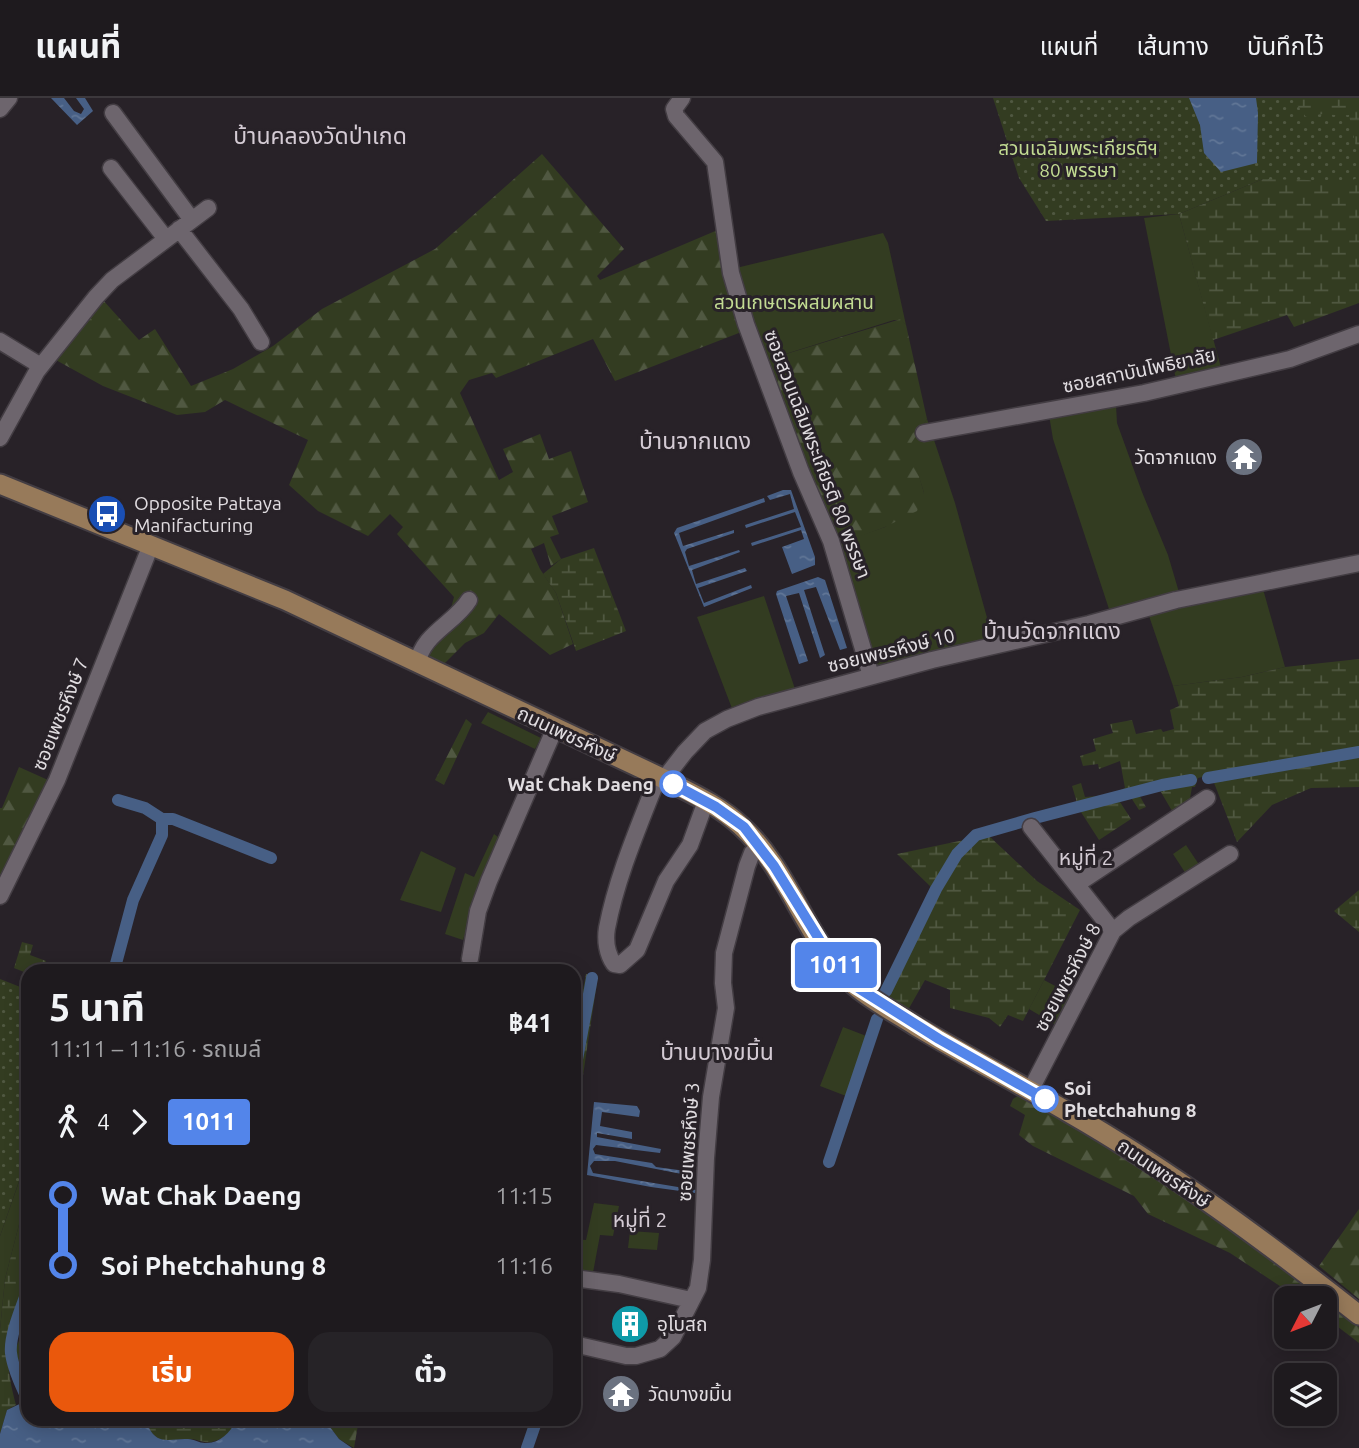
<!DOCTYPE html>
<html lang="th">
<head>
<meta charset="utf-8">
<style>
	:root { --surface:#1e1a1e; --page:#262327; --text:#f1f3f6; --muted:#a1a1a4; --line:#3c383c; --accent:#ea580c }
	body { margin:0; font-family:Ubuntu,"Noto Sans Thai",sans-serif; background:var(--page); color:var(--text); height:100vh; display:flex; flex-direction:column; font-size:26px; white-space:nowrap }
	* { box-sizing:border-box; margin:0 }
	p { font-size:23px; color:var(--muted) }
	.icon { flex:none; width:38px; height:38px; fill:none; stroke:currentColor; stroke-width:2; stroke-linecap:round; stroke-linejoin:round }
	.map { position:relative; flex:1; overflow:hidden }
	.side { position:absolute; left:21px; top:866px; width:560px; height:462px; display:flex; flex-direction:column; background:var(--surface); border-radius:21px; box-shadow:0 4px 18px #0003,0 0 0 2px var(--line) }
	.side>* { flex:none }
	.badge { padding:0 14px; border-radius:5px; font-size:24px; line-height:46px }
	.needle { width:46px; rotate:228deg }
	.fabs { position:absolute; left:1274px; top:1188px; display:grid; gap:14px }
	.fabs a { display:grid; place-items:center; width:63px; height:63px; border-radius:14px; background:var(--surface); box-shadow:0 4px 18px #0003,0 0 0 2px var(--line); font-size:35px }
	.map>.badge { position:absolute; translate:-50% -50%; box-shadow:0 0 0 4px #fff }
	.legs { display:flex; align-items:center; gap:10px; height:77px; padding:0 28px; font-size:23px }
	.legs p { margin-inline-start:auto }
	.summary { display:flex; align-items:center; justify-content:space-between; height:119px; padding:0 28px }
	h1 { font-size:38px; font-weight:700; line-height:52px }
	.cta { display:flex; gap:14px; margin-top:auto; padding:14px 28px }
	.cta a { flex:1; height:80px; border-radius:21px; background:var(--accent); color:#fff; font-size:28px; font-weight:700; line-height:80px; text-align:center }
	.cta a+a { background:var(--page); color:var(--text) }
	ul { padding:0 28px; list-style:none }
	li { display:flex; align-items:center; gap:24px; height:70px; font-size:26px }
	li i { display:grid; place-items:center; width:10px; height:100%; margin:0 9px; background:currentColor }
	li i::after { content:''; width:18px; height:18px; margin:-9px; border:5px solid; border-radius:50%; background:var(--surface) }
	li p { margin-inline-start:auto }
	li:first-child i { background:linear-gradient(#0000 50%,currentColor 0) }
	li:last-child i { background:linear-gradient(currentColor 50%,#0000 0) }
	header { display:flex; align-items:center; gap:42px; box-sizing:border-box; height:98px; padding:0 35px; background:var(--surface); border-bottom:2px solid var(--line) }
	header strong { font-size:33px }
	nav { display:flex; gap:38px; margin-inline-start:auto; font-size:24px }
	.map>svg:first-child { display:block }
</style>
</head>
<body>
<header>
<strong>แผนที่</strong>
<nav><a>แผนที่</a><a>เส้นทาง</a><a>บันทึกไว้</a></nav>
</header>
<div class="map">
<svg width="1359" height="1350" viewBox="0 0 1359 1350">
	<defs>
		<pattern id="forest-firs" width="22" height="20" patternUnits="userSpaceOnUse" patternTransform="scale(1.75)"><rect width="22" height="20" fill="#333c21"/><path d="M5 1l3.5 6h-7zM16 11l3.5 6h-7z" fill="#505841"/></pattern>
		<pattern id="wetland-marsh" width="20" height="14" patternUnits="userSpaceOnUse" patternTransform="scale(1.75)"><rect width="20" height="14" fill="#333c21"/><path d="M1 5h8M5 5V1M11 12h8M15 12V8" fill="none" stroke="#505841"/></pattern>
		<pattern id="park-dots" width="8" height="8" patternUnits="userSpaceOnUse" patternTransform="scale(1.75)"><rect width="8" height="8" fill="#333c21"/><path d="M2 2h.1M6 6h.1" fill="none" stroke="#505841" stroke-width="1.8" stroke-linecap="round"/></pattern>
		<pattern id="water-ripples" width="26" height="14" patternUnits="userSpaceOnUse" patternTransform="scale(1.75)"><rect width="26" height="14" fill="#475f85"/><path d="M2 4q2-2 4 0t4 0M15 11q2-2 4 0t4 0" fill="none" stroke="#617696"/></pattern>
	</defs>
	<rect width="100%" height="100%" fill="#282228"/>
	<!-- green -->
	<path fill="#333c21" d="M1179 116 1222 273 1176 282 1144 120Z
		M883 135 888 145 906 227 901 222H894L763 263 736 170Z
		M1116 307 1117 325 1142 394 1168 457 1181 501 1110 514 1053 341 1049 317Z
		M927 321 955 405 993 541 875 571 836 446 885 429 924 395 909 347Z
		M1263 491 1285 569 1242 579 1173 588 1148 515Z
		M764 498 796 594 733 613 697 519Z
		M488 614 541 640 535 651 481 625Z
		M494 736 498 739 463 842 445 836 465 775 474 779Z
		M1186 747 1200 768 1186 776 1173 756Z
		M421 753 456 770 441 814 400 802Z
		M1044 882 1076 899 1061 930 1029 911Z
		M843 929 869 939 846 998 820 988Z
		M22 1075 21 1119 5 1181 0 1232V1138Z
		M594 1105 619 1108 613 1138 600 1137 592 1180 574 1177V1141L586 1142Z
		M630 1133 659 1135 657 1152 628 1150Z"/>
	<!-- forest -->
	<path fill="url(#forest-firs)" d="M542 56 624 151 597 178 600 182 720 131 744 233 615 283 593 241 496 280 492 275 469 282 460 295 499 382 513 374 503 351 540 336 549 361 571 353 588 404 552 418 559 436 550 439 561 461 551 468 544 445 531 451 540 471 556 495 573 546 550 557 499 516 484 535 465 545 442 568 413 555 450 514 454 499 397 436 403 429 390 416 368 438 318 413 289 387 308 342 225 302 205 314 177 317 103 288 54 261 102 201 139 242 155 231 191 288 233 271 273 248 322 211 435 151Z
		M901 221 906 227 927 321 910 347 924 395 917 413 885 429 840 446 814 392 763 263Z
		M466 621 472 626 444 687 435 682Z
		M19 669 48 682 0 783V710H2Z
		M1019 997 1092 1039 1184 1098 1321 1200H1298L1230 1155 1148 1116 1134 1098 1033 1048 1019 1037 1025 1017 1010 1008 1013 1001Z
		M1359 1111V1201L1319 1168Z
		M1325 1203 1359 1229V1245L1325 1219Z
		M324 1321H359L354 1350 339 1341Z"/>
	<!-- wetland -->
	<path fill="url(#wetland-marsh)" d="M1256 0H1359V205L1294 229 1287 217 1213 242 1179 116 1263 81Z
		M594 450 626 533 576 553 556 495 543 476 561 461Z
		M1359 561V689L1311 690 1272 707 1237 744 1211 677 1198 680 1195 689H1192L1189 706 1175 718 1158 689 1138 695 1146 709 1139 712 1130 698 1120 704 1131 721 1099 742 1079 711 1072 688 1081 685 1085 699 1109 697 1125 690 1120 663 1099 671 1098 666 1083 668 1080 658 1096 653 1093 641 1113 635 1110 626 1132 622 1136 636 1161 631 1163 634 1174 631 1170 612 1179 608 1173 588 1242 579 1285 569Z
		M988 737 1037 783 1080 812 1023 923 1008 917 1000 929 989 920 950 910V892L925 882 908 912 880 892 932 790 897 756Z
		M1359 792V834L1334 813Z
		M22 844 33 847 30 857 46 863 45 868 54 873H28V892L20 888 24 874 14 870Z
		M586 876 598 878 582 984 574 1112V938Z
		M28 1057V1151L22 1160C27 1194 15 1205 9 1236 5 1259 10 1285 16 1307L7 1312 0 1336V1232L5 1181 21 1119 22 1075Z
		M28 1210V1281L20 1268 15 1252 24 1231Z
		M151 1321H261C243 1324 231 1338 215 1343 204 1347 198 1340 188 1341 171 1341 157 1348 149 1330Z"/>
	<!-- park -->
	<path fill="url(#park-dots)" d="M993 0H1300L1295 4 1306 19C1321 13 1334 19 1349 17L1356 49 1359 53V79L1342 87 1308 82 1263 81 1179 116 1046 123 1019 80Z
		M0 881 28 892V1057L0 1138Z"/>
	<!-- water -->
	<path fill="url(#water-ripples)" d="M51 0H64L74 13 81 16 84 11 76 0H85L93 13 77 27Z
		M1189 0H1256L1258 15 1257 65 1221 74 1204 55 1200 27Z
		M783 392H791L815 459V467L792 476 782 449 804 441 801 432 752 448 751 445 801 429 795 414 746 430 745 427 794 411 790 396 770 402 767 398Z
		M764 400 765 404 679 435 683 448 734 432V435L687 451 685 454 689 468 739 452 740 454 692 472 696 486 745 470 747 473 698 490 704 505 751 487 752 490 704 509 674 435 677 430Z
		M818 479 825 482 847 550 840 552 816 489 804 492 825 557 820 560 799 495 786 498 808 563 799 566 776 496 777 493Z
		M594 1004 637 1008 640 1013 639 1019 602 1014 600 1028 632 1034V1041L597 1035V1039L661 1051 660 1055 596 1047 593 1051 595 1056 652 1065 656 1069 693 1074 692 1078 615 1063H594L590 1068 593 1075 696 1092 695 1095 651 1089 587 1077Z
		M28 1302V1321H151L149 1330C158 1348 172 1340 188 1341 194 1341 199 1345 205 1345 219 1346 230 1335 236 1323 265 1322 295 1324 324 1321L339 1341 352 1350H0V1336L7 1312Z"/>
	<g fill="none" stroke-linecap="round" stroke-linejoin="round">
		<!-- canal -->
		<path stroke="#475f85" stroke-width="12" d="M1208 680 1359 654
			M162 721H173L271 760
			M114 873 133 802 162 737V721L145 710 118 702
			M886 893 936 791 957 756 976 737 1035 720 1162 687 1191 682
			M574 997 576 967 592 880
			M829 1064 877 921
			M28 1191C22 1208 9 1238 11 1255 13 1271 21 1288 28 1302
			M527 1350 537 1321"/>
		<defs>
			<path id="minor" d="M682 0 674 11 676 18 715 64 731 175 746 226 801 374 831 443 871 578
				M0 11 9 0
				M113 15 192 122
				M111 70 166 141
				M179 131 241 211 261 244
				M0 243 41 268
				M924 335 1144 295 1290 261 1359 236
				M0 340 37 273 96 199 112 182 208 110
				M418 565C421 537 455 525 469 502
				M658 679C639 728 617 778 607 830 605 842 607 856 614 866L620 867 637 852 666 783 690 747 706 703
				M664 681 685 654 705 633 727 621 758 609 932 562 1089 526 1176 502 1359 465
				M1031 729 1113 833
				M1077 786 1207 700
				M0 798 57 682 151 447
				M470 861 478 813 489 783 555 630
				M1030 993 1113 833 1129 820 1230 756
				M574 1180 619 1186 691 1202
				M574 1246 626 1258H636L660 1251 673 1239 698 1190 702 1162 706 1060 711 999 726 910 723 885 724 855 747 768 752 755 758 748"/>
			<path id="major" d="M0 386 285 502 664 681C691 695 719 707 741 728 790 772 806 844 854 887 872 903 896 915 916 928 966 958 1018 985 1068 1014 1171 1073 1266 1144 1359 1217"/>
		</defs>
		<!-- minor casing -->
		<use href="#minor" stroke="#433d43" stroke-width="19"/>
		<!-- major casing -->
		<use href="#major" stroke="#433d43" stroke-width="23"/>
		<!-- minor -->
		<use href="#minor" stroke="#6d656d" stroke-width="16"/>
		<!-- major -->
		<use href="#major" stroke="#977a5a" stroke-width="19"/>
	</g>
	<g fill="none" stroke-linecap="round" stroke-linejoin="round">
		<defs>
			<path id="line-1" d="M673 686 716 709 744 729 774 768 827 854 855 888 939 941 1045 1001"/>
		</defs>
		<!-- line-1 casing -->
		<use href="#line-1" stroke="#fff" stroke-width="16"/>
		<!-- line-1 -->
		<use href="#line-1" stroke="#5385ea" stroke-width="10"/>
	</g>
	<!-- icons -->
	<defs>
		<symbol id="temple-disc" viewBox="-11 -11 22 22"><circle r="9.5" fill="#6b7280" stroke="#282228"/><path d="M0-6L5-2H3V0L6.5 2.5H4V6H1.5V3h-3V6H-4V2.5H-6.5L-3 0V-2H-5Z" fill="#fff"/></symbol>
		<symbol id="bus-disc" viewBox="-11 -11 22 22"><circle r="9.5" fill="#1a4fb4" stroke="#282228"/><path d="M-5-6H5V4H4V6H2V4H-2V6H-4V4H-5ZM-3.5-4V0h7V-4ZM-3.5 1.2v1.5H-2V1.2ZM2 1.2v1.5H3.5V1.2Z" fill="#fff"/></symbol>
		<symbol id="building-disc" viewBox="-11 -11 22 22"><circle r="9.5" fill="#0f9aa8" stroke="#282228"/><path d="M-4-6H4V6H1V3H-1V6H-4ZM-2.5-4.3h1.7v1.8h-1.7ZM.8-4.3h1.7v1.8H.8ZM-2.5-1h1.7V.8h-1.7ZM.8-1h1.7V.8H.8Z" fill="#fff"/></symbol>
	</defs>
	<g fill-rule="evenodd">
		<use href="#temple-disc" x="1222" y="337" width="44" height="44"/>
		<use href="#bus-disc" x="85" y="394" width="44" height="44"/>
		<use href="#building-disc" x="608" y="1204" width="44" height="44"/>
		<use href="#temple-disc" x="599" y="1274" width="44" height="44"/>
	</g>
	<!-- markers -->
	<g fill="#fff" stroke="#5385ea" stroke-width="3.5">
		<circle cx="673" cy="686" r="12"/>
		<circle cx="1045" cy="1001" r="12"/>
	</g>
	<g text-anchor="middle" stroke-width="6" stroke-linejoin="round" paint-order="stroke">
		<!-- park labels -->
		<g font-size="19" fill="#c2db92" stroke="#282228">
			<text x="1078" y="57">สวนเฉลิมพระเกียรติฯ<tspan x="1078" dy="22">80 พรรษา</tspan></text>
			<text x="794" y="211">สวนเกษตรผสมผสาน</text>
		</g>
		<!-- street labels -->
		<g font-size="19" fill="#e1dde1" stroke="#282228">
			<text transform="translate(1139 272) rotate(-12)" y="7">ซอยสถาบันโพธิยาลัย</text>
			<text transform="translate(818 356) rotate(69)" y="7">ซอยสวนเฉลิมพระเกียรติ 80 พรรษา</text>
			<text transform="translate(891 552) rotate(-14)" y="7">ซอยเพชรหึงษ์ 10</text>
			<text transform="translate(60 616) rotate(-68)" y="7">ซอยเพชรหึงษ์ 7</text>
			<text transform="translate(567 636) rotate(25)" y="7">ถนนเพชรหึงษ์</text>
			<text transform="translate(1067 879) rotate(-62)" y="7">ซอยเพชรหึงษ์ 8</text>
			<text transform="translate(688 1044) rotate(-86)" y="7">ซอยเพชรหึงษ์ 3</text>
			<text transform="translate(1164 1075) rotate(34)" y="7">ถนนเพชรหึงษ์</text>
		</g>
		<!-- poi labels -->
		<g font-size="19" fill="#e1dde1" stroke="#282228" text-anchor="start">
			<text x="1217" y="366" text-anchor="end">วัดจากแดง</text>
			<text x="134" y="412">Opposite Pattaya<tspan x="134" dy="22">Manifacturing</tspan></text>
			<text x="657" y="1233">อุโบสถ</text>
			<text x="648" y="1303">วัดบางขมิ้น</text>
		</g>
		<!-- stop labels -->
		<g font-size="19" font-weight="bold" fill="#e1dde1" stroke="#282228" text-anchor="end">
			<text x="654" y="693">Wat Chak Daeng</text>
			<text x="1064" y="997" text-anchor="start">Soi<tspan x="1064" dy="22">Phetchahung 8</tspan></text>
		</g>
		<!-- neighbourhood labels -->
		<g font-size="21" fill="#d4cbd4" stroke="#282228">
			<text x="1086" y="767">หมู่ที่ 2</text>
			<text x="640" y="1129">หมู่ที่ 2</text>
		</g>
		<!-- quarter labels -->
		<g font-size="23" fill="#d4cbd4" stroke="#282228">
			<text x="320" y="46">บ้านคลองวัดป่าเกด</text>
			<text x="695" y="351">บ้านจากแดง</text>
			<text x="1052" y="541">บ้านวัดจากแดง</text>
			<text x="717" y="962">บ้านบางขมิ้น</text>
		</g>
	</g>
</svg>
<div class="fabs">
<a><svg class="needle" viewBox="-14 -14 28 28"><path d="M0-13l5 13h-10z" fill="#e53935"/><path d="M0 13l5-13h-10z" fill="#a1a1a4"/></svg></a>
<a><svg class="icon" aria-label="layers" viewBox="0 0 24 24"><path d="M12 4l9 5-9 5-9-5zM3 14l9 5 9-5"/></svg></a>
</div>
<b class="badge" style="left:836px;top:867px;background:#5385ea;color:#fff">1011</b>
<section class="side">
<div class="summary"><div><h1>5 นาที</h1><p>11:11 – 11:16 · รถเมล์</p></div><b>฿41</b></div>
<div class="legs"><svg class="icon" aria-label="walk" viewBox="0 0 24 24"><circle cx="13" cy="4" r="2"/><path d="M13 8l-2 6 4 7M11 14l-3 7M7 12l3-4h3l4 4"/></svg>4<svg class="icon" aria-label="forward" viewBox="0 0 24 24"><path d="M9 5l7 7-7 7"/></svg><b class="badge" style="background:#5385ea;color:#fff">1011</b></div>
<ul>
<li><i style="color:#5385ea"></i><b>Wat Chak Daeng</b><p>11:15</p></li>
<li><i style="color:#5385ea"></i><b>Soi Phetchahung 8</b><p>11:16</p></li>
</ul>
<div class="cta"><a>เริ่ม</a><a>ตั๋ว</a></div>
</section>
</div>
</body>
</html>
